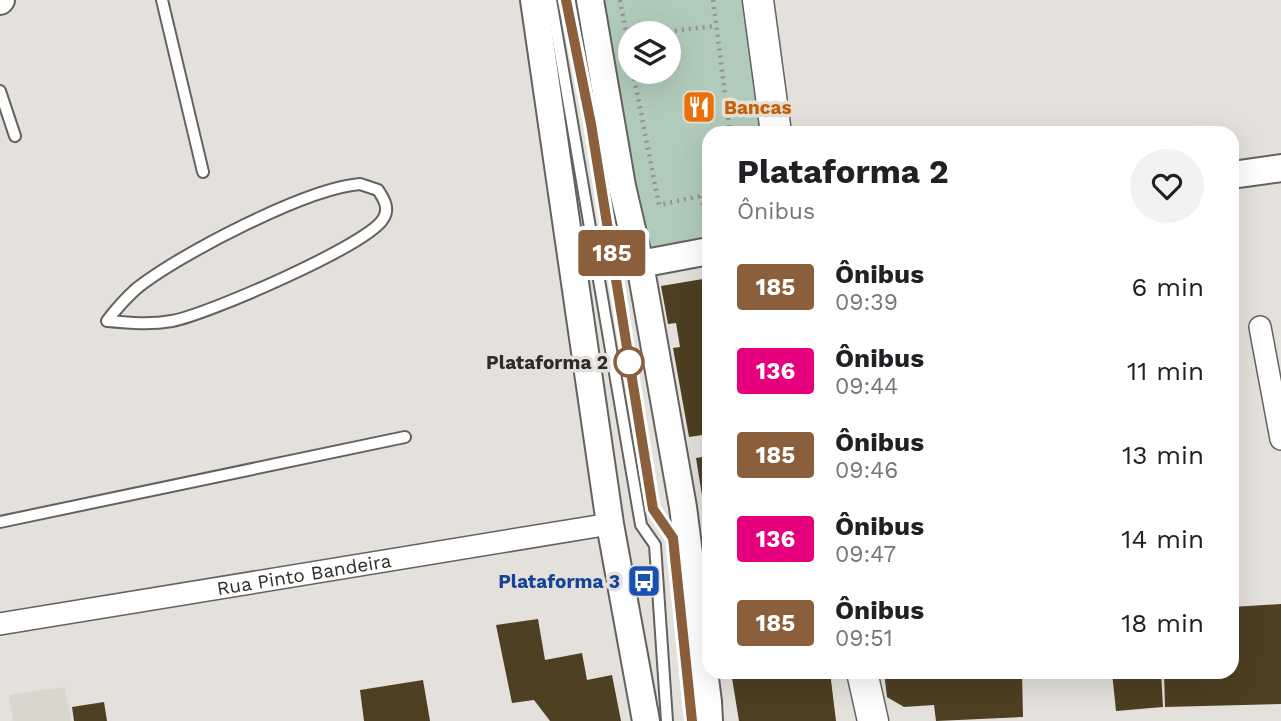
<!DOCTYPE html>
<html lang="pt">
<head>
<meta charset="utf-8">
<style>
	:root { --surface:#fff; --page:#f2f2f2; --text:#202124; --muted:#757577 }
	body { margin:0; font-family:"Work Sans",sans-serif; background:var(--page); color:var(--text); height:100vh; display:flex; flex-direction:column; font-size:26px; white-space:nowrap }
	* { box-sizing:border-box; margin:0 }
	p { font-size:23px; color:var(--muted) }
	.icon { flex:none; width:38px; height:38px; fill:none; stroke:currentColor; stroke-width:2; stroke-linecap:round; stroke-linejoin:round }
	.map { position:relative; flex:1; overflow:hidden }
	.details { position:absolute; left:702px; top:126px; width:537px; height:553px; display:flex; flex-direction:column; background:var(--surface); border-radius:21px; box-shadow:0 7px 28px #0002 }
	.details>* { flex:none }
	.badge { padding:0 14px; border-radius:5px; font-size:24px; line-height:46px }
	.controls { position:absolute; left:618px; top:21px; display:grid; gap:14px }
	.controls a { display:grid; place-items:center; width:63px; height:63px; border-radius:50%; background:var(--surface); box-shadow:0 7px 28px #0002; font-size:35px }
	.map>.badge { position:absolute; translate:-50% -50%; box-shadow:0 0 0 4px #fff }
	.round { display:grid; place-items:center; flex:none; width:74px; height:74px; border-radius:37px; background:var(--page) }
	.overview { display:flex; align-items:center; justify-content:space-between; height:119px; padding:0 35px }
	h1 { font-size:33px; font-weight:700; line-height:52px }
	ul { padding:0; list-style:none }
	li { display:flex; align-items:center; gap:21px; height:84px; padding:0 35px }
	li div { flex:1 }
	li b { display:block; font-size:26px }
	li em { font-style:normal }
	li .badge { min-width:77px; font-weight:700; text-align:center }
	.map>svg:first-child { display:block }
</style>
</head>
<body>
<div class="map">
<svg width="1281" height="721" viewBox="0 0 1281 721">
	<rect width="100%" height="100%" fill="#e4e1dc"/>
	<!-- built -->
	<path fill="#dbd6cb" d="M65 687 71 721H10L13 720 9 695Z"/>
	<!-- green -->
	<path fill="#b1cbba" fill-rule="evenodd" d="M599 0H749L769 133H709V242L653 251 629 185ZM630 33H668V72H630Z"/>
	<!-- building -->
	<path fill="#4d3f22" d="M709 278V434L689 437 673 348 680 347 676 323 668 324 661 286Z
		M709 456V514H705L696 458Z
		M1281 604V704L1165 707 1164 672H1232V607Z
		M538 619 545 660 582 653 587 680 612 675 621 721H550L534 700 512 703 496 625Z
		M731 672H830L836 721H739Z
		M884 672H1022L1023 717 936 721 934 705 904 707 887 697Z
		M1112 672H1161L1163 707 1116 711Z
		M423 680 430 721H364L360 690Z
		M104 702 107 721H74L72 707Z"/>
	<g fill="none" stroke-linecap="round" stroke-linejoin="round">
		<defs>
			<path id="service" d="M162 0 203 172
				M551 0 641 525 655 545 667 721
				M566 0 591 124 653 509 673 538 692 721
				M0 91 15 136
				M360 184 378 190C384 199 390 209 383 219 368 245 206 315 172 321 150 325 129 323 107 321 116 309 125 299 136 289 178 255 307 188 360 184Z
				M0 522 405 437"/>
			<g id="minor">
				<path d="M1260 327 1281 439"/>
				<path id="s1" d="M0 624 610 524"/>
			</g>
			<path id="tertiary" d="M534 0 610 524 646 721
				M590 0 622 186 640 264 683 507 708 702 709 721
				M0 1 1 0
				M1232 175 1281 168
				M640 264 709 251"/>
			<path id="secondary" d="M758 0 776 133
				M862 672 873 721"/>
		</defs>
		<!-- service casing -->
		<use href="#service" stroke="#64625e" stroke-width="14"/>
		<!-- minor casing -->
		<use href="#minor" stroke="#64625e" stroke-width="24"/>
		<!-- tertiary casing -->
		<use href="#tertiary" stroke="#64625e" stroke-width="30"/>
		<!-- secondary casing -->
		<use href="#secondary" stroke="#64625e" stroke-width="33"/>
		<!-- path -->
		<path stroke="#95928f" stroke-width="4.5" stroke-dasharray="2 5" stroke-linecap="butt" d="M620 0 630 53
			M713 0 730 133
			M654 33 716 26
			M633 72 659 205 709 194
			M701 196 707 230"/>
		<!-- service -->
		<use href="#service" stroke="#fff" stroke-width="10"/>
		<!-- minor -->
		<use href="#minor" stroke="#fff" stroke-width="21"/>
		<!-- tertiary -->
		<use href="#tertiary" stroke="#fff" stroke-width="26"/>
		<!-- secondary -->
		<use href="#secondary" stroke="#fff" stroke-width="30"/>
	</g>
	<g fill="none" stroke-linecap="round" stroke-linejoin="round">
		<defs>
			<path id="line" d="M566 0 591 124 653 509 673 538 692 721"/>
		</defs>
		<!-- line casing -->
		<use href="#line" stroke="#fff" stroke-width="16"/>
		<!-- line -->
		<use href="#line" stroke="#8b5e3c" stroke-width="10"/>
	</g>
	<!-- icons -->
	<defs>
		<symbol id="restaurant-square" viewBox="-11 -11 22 22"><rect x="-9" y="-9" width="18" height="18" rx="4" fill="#e8710a" stroke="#e4e1dc"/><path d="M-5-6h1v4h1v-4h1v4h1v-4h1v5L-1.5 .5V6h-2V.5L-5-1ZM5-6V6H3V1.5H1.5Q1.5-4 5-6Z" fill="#fff"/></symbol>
		<symbol id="bus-square" viewBox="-11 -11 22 22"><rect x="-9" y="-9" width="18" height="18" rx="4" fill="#1a4fb4" stroke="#e4e1dc"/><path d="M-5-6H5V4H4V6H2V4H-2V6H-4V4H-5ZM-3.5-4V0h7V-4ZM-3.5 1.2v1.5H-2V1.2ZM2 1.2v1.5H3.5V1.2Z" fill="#fff"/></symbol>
	</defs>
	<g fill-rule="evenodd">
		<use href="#restaurant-square" x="680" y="88" width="38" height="38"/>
		<use href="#bus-square" x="625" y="562" width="38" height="38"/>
	</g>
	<!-- markers -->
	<circle fill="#fff" stroke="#8b5e3c" stroke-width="3.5" cx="629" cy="362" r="14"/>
	<g text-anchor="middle" stroke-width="7" stroke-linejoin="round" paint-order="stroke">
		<!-- food labels -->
		<g font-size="19" font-weight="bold" fill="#c56008" stroke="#e4e1dc" text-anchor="start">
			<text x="724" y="114">Bancas</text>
		</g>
		<!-- stop labels -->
		<g font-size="19" font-weight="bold" fill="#2d2c2a" stroke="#e4e1dc" text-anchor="end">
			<text x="608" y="369">Plataforma 2</text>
		</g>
		<!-- street labels -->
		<g font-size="19" fill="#2d2c2a" stroke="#e4e1dc">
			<text dy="7" stroke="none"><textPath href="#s1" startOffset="308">Rua Pinto Bandeira</textPath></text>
		</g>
		<!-- transit labels -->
		<g font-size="19" font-weight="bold" fill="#164399" stroke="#e4e1dc" text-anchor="end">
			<text x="620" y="588">Plataforma 3</text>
		</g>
	</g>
</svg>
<div class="controls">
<a><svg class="icon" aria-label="layers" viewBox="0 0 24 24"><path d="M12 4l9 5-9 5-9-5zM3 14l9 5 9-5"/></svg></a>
</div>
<b class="badge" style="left:612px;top:253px;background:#8b5e3c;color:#fff">185</b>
<section class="details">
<div class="overview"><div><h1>Plataforma 2</h1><p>Ônibus</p></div><a class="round"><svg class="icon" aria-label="heart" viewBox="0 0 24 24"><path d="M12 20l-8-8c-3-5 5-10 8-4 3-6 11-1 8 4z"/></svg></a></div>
<ul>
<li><span class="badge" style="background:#8b5e3c;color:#fff">185</span><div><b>Ônibus</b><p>09:39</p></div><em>6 min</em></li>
<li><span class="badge" style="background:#e6007e;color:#fff">136</span><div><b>Ônibus</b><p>09:44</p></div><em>11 min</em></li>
<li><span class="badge" style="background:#8b5e3c;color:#fff">185</span><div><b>Ônibus</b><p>09:46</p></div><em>13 min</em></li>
<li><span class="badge" style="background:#e6007e;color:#fff">136</span><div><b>Ônibus</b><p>09:47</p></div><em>14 min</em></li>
<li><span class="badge" style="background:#8b5e3c;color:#fff">185</span><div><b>Ônibus</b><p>09:51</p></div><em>18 min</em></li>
</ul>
</section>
</div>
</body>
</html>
